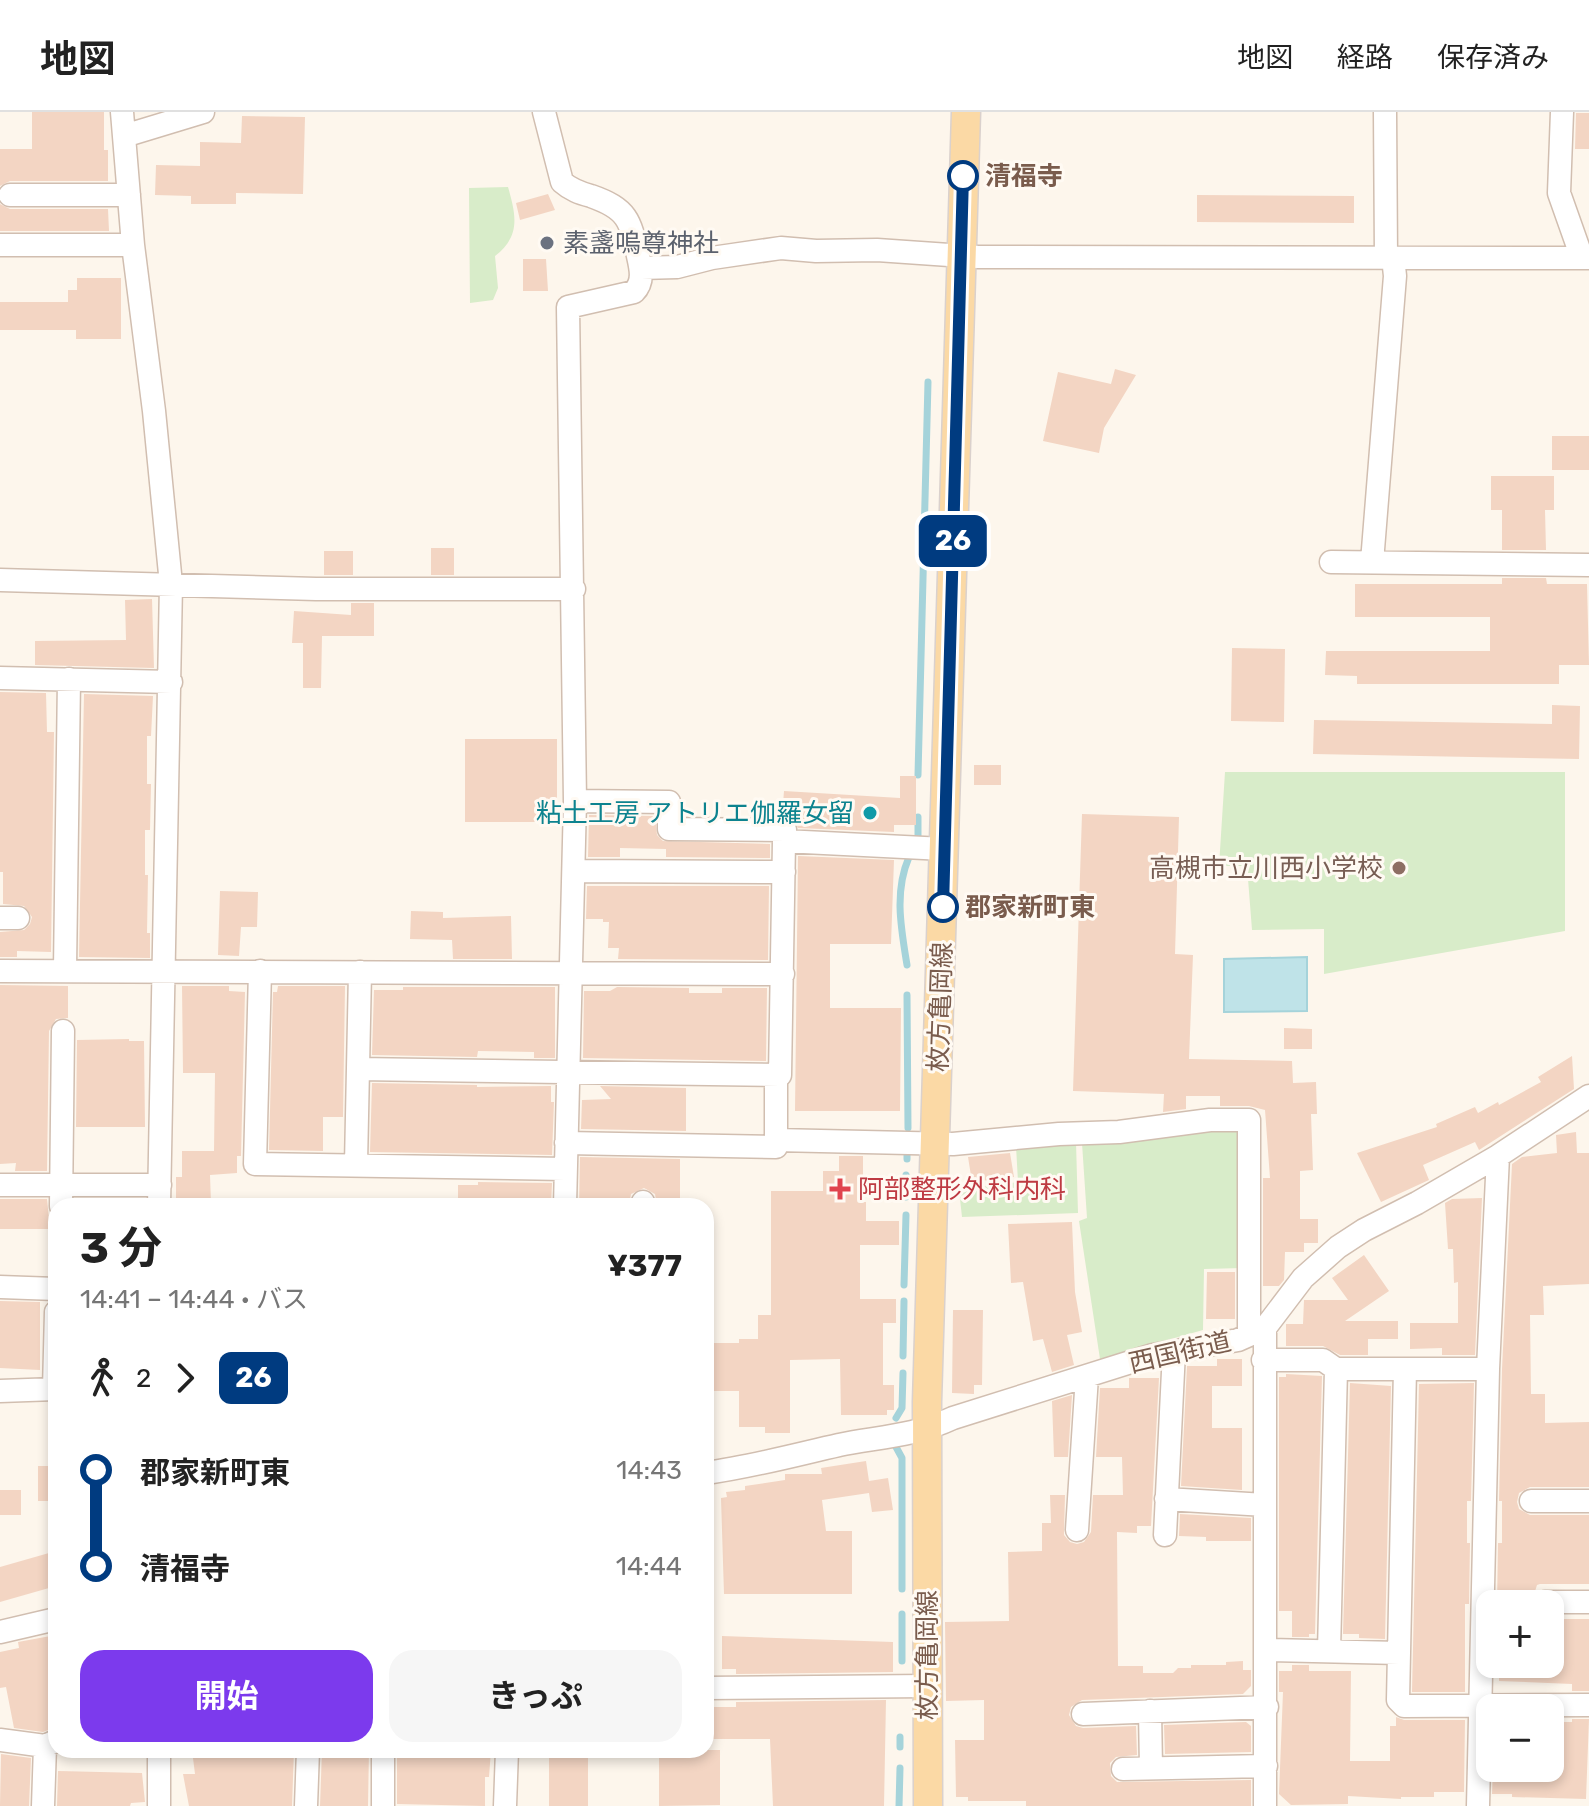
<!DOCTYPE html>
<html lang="ja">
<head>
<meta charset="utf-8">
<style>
	:root { --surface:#fff; --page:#f6f6f6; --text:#222; --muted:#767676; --line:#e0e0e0; --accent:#7c3aed }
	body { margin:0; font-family:Rubik,"Noto Sans JP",sans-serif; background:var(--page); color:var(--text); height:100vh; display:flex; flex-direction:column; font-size:30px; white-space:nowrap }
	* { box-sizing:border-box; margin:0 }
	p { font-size:26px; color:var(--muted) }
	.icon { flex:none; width:44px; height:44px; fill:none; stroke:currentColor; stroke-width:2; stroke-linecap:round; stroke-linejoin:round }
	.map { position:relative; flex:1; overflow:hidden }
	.sheet { position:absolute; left:48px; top:1086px; width:666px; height:560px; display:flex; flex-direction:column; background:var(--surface); border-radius:24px; box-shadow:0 4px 12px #0003 }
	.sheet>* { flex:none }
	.badge { padding:0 16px; border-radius:12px; font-size:28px; line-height:52px }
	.fabs { position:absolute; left:1476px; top:1478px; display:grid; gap:16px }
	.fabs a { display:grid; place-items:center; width:88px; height:88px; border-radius:16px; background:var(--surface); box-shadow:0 4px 12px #0003; font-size:40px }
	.map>.badge { position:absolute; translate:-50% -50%; box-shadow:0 0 0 4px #fff }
	.legs { display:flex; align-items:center; gap:12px; height:88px; padding:0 32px; font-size:26px }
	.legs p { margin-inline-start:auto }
	.headline { display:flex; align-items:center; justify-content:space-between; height:136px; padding:0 32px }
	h1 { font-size:44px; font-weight:700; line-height:60px }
	.action { display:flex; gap:16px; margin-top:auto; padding:16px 32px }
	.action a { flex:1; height:92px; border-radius:24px; background:var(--accent); color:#fff; font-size:32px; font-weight:700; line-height:92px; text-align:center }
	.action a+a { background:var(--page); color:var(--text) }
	ul { padding:0 32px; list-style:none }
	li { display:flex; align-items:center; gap:28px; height:96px; font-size:30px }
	li i { display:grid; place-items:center; width:12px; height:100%; margin:0 10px; background:currentColor }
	li i::after { content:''; width:20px; height:20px; margin:-10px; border:6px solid; border-radius:50%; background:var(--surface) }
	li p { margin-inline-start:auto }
	li:first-child i { background:linear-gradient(#0000 50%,currentColor 0) }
	li:last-child i { background:linear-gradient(currentColor 50%,#0000 0) }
	header { display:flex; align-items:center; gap:48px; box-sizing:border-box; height:112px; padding:0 40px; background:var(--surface); border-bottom:2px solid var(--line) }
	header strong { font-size:38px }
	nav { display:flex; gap:44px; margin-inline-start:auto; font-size:28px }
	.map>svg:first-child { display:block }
</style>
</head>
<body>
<header>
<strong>地図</strong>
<nav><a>地図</a><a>経路</a><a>保存済み</a></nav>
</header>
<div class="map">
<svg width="1589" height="1694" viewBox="0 0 1589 1694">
	<rect width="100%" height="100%" fill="#fdf6ec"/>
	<!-- green -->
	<path fill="#d8ecc9" d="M508 75C516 103 521 124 495 144L498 176 493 188 470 191 469 76Z
		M1225 660H1565V819L1324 862V817L1252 818 1247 754H1219Z
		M1242 1014 1243 1156 1204 1157 1203 1218 1100 1247 1079 1109 1087 1106 1082 1031Z
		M1076 1030 1078 1101 962 1105 959 1078 1018 1070 1016 1034Z"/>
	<!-- water -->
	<path fill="#bfe3e8" stroke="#a5d3da" stroke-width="2" d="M1307 845V899L1224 900V847Z"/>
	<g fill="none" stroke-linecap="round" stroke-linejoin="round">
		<!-- stream -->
		<path stroke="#a5d3da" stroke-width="7" d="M918 663 928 270
			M918 727V705
			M907 853C901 816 894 780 909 745
			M907 883 908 1016
			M907 1047V1043
			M906 1085V1063
			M904 1173 906 1103
			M903 1244 904 1189
			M896 1306 902 1296 903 1261
			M896 1335 902 1346V1477
			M902 1502V1549
			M900 1625V1635
			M899 1694 900 1656"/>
	</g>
	<!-- building -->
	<path fill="#f3d5c3" d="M32 0H104V38H108V69H10L0 74V37H32Z
		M1576 1H1589V37H1575Z
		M242 4 305 5 303 82 236 81V92H191V84L155 83 156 53 200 54V30L241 31Z
		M548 82 555 98 520 108 516 91Z
		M1197 83 1354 84V111L1197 110Z
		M0 92 10 97H108L109 119H0Z
		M523 147H546L548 179H523Z
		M77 166H121V227H76V218H0V190H68V178H77Z
		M1115 257 1136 263 1104 316 1099 341 1043 329 1058 260 1111 272Z
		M1552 324H1589V358H1552Z
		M1491 364H1554V398H1545L1546 438H1502V398H1491Z
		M431 436H454V463H431Z
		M324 439H353V463H324Z
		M1502 466H1546L1547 472H1587L1589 553H1559V572H1357V564L1325 563 1326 539H1490V505H1355V472H1502Z
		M152 487 154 556 35 553V529L126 528 125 488Z
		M351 491H374V524H322L321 576H303V531H292L294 499 351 503Z
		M1232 536 1285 537 1284 610 1231 609Z
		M0 580 46 581 47 620H54L51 840 17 839V845H0V820L24 818 30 812 32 805 24 794 3 792V760H0Z
		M84 582 153 584 151 624H147V672H151L150 718H145V763H148L147 821H150V846L79 845Z
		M1552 593 1580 594 1579 647 1313 642 1314 608 1552 612Z
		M465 627H557V710H465Z
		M974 653H1001V673H974Z
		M900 664H916V713H894V720L798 716 793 707 782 704 784 679 900 686Z
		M1082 702 1179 705 1175 842 1193 843 1189 947 1292 949 1293 971 1316 970 1317 1002H1311L1313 1058 1300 1059V1107H1318V1131H1304V1140H1285L1284 1168 1279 1174H1263V1066H1270L1265 998 1249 994H1220V984H1186V997L1163 1000 1164 982 1073 979Z
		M589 703 655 704 657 723 663 729 770 732V746L666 745V737L620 736V745H588Z
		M798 744 894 748 891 832H830V896H901L900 999H795Z
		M587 774H769L768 848 618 847 619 836H608L609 810H603V807H586Z
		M220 779 258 780 257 815H241L239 844 218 843Z
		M411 799 443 800V806L511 804 512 847H453L452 828 410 827Z
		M0 873 68 874V906L56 907 49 919 47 1059H15L16 1051 0 1052Z
		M182 874H229V879L245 880 241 1044H237V1061L210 1063 211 1092H176V1065H182V1039H214L215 961H183Z
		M278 874H345L343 1005H323V1039L269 1038 273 880H277Z
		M403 875H555V946H534V940L478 939 477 945 372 943 374 878H403Z
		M617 875 689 876V881H722V876H767L766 949 583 946 584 879H610Z
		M1284 916 1312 917V937H1284Z
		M129 927V929H144L145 1015H76L77 928Z
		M1572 944 1574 977 1479 1038 1475 1030 1423 1053 1429 1068 1381 1090 1357 1041 1437 1015 1436 1012 1475 995 1478 1001 1498 990 1499 993 1541 970 1538 965Z
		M372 971 477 973V975L551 974V990H554L552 1043 370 1040Z
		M600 974 686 976V1019L581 1017 582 988 611 987Z
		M1576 1020 1577 1041H1589V1172L1543 1174 1544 1203H1530L1531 1282H1545V1311L1589 1310V1375H1530L1519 1381 1517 1390 1519 1397 1530 1403H1589V1472H1540L1537 1473 1531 1492H1497L1498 1431H1502V1389H1499L1502 1257 1512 1052 1522 1045 1557 1041 1556 1023Z
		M1010 1041 1014 1065 972 1070 968 1045Z
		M839 1044H863V1090H866V1109H899V1133H860V1187H896V1211H883V1273H894V1298H887V1303H841L840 1247 790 1248V1321H765V1315H739V1279H709V1231H739V1227H758V1203H771V1079H823V1059H839Z
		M580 1045 680 1047V1094H657L655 1082 644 1076 631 1082 629 1094H579Z
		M478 1070 552 1071 551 1094H458V1073H478Z
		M1482 1086 1475 1243H1442V1236L1410 1237V1211H1458V1170L1454 1171 1453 1137H1448L1445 1091 1452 1087Z
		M0 1087H47L50 1117H0Z
		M1072 1110 1075 1180 1082 1220 1067 1223 1074 1253 1052 1260 1043 1227 1033 1229 1023 1170 1011 1171 1008 1112Z
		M1364 1143 1389 1179 1345 1209H1398V1227H1368V1243H1340L1323 1234H1286V1212H1303L1304 1188H1348L1332 1166Z
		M1207 1160H1235V1207H1206Z
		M0 1189 40 1190V1258L0 1256Z
		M953 1198H983L982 1273H974V1282L952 1281Z
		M1217 1247H1242V1274H1212V1316H1242V1378L1181 1374 1187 1254H1217Z
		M1286 1262 1322 1264 1315 1522H1309V1525H1292V1499H1279V1265H1286Z
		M1129 1266H1159L1151 1414H1137V1421L1117 1420 1118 1554H1143V1561H1173L1178 1556H1191V1553H1226V1550L1243 1549V1558H1251V1574L1243 1582 1082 1588 1071 1595 1069 1603 1076 1614 1083 1616 1136 1614 1137 1643 1116 1645 1110 1651 1111 1664 1117 1670 1251 1668V1694H1026V1689H968V1685H956L955 1628H984V1588L946 1589 945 1510 1009 1509 1008 1440 1042 1439V1411H1051L1050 1383H1065L1064 1423 1070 1430 1077 1432 1084 1430 1091 1420 1093 1383H1123L1122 1345H1096L1100 1276H1129Z
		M1350 1271 1391 1274 1385 1527 1359 1526V1522H1343Z
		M1474 1271 1471 1389H1467V1431H1470L1469 1492H1465V1580H1412L1419 1272Z
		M1072 1283 1068 1345H1054L1052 1289Z
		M866 1349 869 1369 888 1366 893 1398 872 1400 869 1381 822 1388 826 1419H852V1482H724L721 1386 727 1385 726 1380 745 1378V1374L785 1368V1362H822L821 1356Z
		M38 1354H56V1389H38Z
		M0 1378H21V1403H0Z
		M1180 1402 1251 1406V1429H1206V1425L1179 1424Z
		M56 1439V1474L0 1490V1455Z
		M1550 1507H1589V1579H1572V1572L1499 1569V1552H1550Z
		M56 1523V1548L52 1549 56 1567V1615L43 1620 14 1616 6 1575 0 1576V1540L19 1536 18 1530Z
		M722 1524 893 1530V1560L736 1562V1557H722Z
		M1292 1553H1309V1559H1351L1350 1649H1390V1614H1396V1605L1404 1608H1465L1464 1680H1434V1685H1401V1687L1348 1684V1692L1291 1693 1279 1682 1283 1580H1279V1559H1292Z
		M886 1588 884 1694H773L770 1627H706V1595H736V1590Z
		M1572 1607H1589L1586 1687 1512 1685V1682H1492L1493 1656H1550V1610H1572Z
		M1246 1610 1251 1614V1640L1165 1642 1164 1613Z
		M192 1638H294L292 1694H189L183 1662H195Z
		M322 1638H369L368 1694H320Z
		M397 1638H491L489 1665H485V1694L397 1692Z
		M549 1638H588V1694H549Z
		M659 1638H720V1693L659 1694Z
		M1 1642 31 1646 29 1694H0Z
		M58 1659 142 1661 145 1690 131 1691 130 1694H57Z"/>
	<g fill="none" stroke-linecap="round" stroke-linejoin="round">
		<defs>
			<path id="minor" d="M122 0 133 133 154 299 171 472 159 1094
				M544 0 562 70C571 78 580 81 591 84 628 97 630 108 638 144 641 157 644 170 634 180L568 195 575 689 565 1094
				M1385 0 1386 145
				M1562 0 1559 81 1582 146
				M124 24 203 0
				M10 83H129
				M0 133H133
				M641 156 677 155 712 146 781 136 816 139 877 138 978 145 1589 146
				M1331 450 1589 453
				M1372 450 1395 164 1393 145
				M0 468 316 477H574
				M0 566 171 570
				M575 689 669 690V717L785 718 784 729
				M574 759 784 760
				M0 806H18
				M65 857 69 567
				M0 859 783 862
				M260 859 255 1052 565 1057
				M358 957 780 963 784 729 944 737
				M776 963V1028
				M566 1031 776 1035V1028L953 1032 1059 1022 1119 1020 1210 1008H1249V1222
				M356 1052 360 860
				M0 1073H160
				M61 1094 63 919
				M643 1094V1090
				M0 1175 56 1177
				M1265 1216V1694
				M1263 1248H1323L1336 1257H1488
				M1405 1257 1398 1588 1404 1594 1589 1593
				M54 1277 56 1200
				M0 1279 56 1277
				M706 1361C751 1355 795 1343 839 1333 879 1325 915 1324 953 1306L1153 1243 1238 1228 1265 1216 1303 1166 1338 1135 1364 1118 1417 1091 1498 1044 1589 984
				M1166 1387 1265 1393
				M1531 1389H1589
				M1077 1418 1087 1264
				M1165 1423 1174 1239
				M1545 1490H1589
				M0 1520 56 1507
				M1266 1538 1399 1541
				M1329 1539 1336 1257
				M706 1576 927 1574
				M1150 1599 1151 1656
				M1083 1602 1267 1595
				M0 1628 45 1634 56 1629
				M1123 1657 1266 1654
				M43 1694 45 1634
				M159 1694V1638
				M306 1694 308 1638
				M383 1694V1638
				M505 1694 507 1638
				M1478 1694 1488 1257 1498 1044"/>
			<path id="major" d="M928 1694 927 1290 966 0"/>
		</defs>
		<!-- minor casing -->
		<use href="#minor" stroke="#d1beb0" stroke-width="25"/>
		<!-- major casing -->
		<use href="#major" stroke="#dad1cd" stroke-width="31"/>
		<!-- minor -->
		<use href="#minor" stroke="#fff" stroke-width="22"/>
		<!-- major -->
		<use href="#major" stroke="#fbd9a5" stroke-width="28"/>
	</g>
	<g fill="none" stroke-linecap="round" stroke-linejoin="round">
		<defs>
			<path id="line-1" d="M943 795 963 64"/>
		</defs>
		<!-- line-1 casing -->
		<use href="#line-1" stroke="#fff" stroke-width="18"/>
		<!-- line-1 -->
		<use href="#line-1" stroke="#003b80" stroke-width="12"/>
	</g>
	<!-- markers -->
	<g fill="#fff" stroke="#003b80" stroke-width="4">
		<circle cx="963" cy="64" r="14"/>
		<circle cx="943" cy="795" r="14"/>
	</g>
	<circle fill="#6b7280" stroke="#fffaf3" stroke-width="3" cx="547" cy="131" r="8"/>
	<circle fill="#0f9aa8" stroke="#fffaf3" stroke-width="3" cx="870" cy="701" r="8"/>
	<circle fill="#8d6e63" stroke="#fffaf3" stroke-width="3" cx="1399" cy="756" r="8"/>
	<path fill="#e0444e" stroke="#fffaf3" stroke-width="3" d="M836 1065h8v8h8v8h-8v8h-8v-8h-8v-8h8z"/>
	<g text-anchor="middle" stroke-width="6" stroke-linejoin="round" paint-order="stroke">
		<!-- stop labels -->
		<g font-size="26" font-weight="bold" fill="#7a5c4d" stroke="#fffaf3" text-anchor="start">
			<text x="985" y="73">清福寺</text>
			<text x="965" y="804">郡家新町東</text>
		</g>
		<!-- worship labels -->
		<g font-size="26" fill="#5b616d" stroke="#fffaf3" text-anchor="start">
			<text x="563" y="140">素盞嗚尊神社</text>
		</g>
		<!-- culture labels -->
		<g font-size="26" fill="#0d838f" stroke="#fffaf3" text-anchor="end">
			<text x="854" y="710">粘土工房 アトリエ伽羅女留</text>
		</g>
		<!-- education labels -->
		<g font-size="26" fill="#785e54" stroke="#fffaf3" text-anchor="end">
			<text x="1383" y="765">高槻市立川西小学校</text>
		</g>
		<!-- street labels -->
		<g font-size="26" fill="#7a5c4d" stroke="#fffaf3">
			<text transform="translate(940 895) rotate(-88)" y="9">枚方亀岡線</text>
			<text transform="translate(1180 1240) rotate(-13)" y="9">西国街道</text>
			<text transform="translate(927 1543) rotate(-90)" y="9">枚方亀岡線</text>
		</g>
		<!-- health labels -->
		<g font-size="26" fill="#be3a42" stroke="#fffaf3" text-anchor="start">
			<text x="858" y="1086">阿部整形外科内科</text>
		</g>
	</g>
</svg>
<div class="fabs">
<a>+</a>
<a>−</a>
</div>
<b class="badge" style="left:953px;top:429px;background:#003b80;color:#fff">26</b>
<section class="sheet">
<div class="headline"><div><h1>3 分</h1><p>14:41 – 14:44 · バス</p></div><b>¥377</b></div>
<div class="legs"><svg class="icon" aria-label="walk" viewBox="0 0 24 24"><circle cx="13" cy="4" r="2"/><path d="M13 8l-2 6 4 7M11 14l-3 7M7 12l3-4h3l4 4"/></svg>2<svg class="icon" aria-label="forward" viewBox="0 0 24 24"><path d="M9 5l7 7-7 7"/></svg><b class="badge" style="background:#003b80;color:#fff">26</b></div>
<ul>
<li><i style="color:#003b80"></i><b>郡家新町東</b><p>14:43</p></li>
<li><i style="color:#003b80"></i><b>清福寺</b><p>14:44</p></li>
</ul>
<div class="action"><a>開始</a><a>きっぷ</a></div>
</section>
</div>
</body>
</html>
